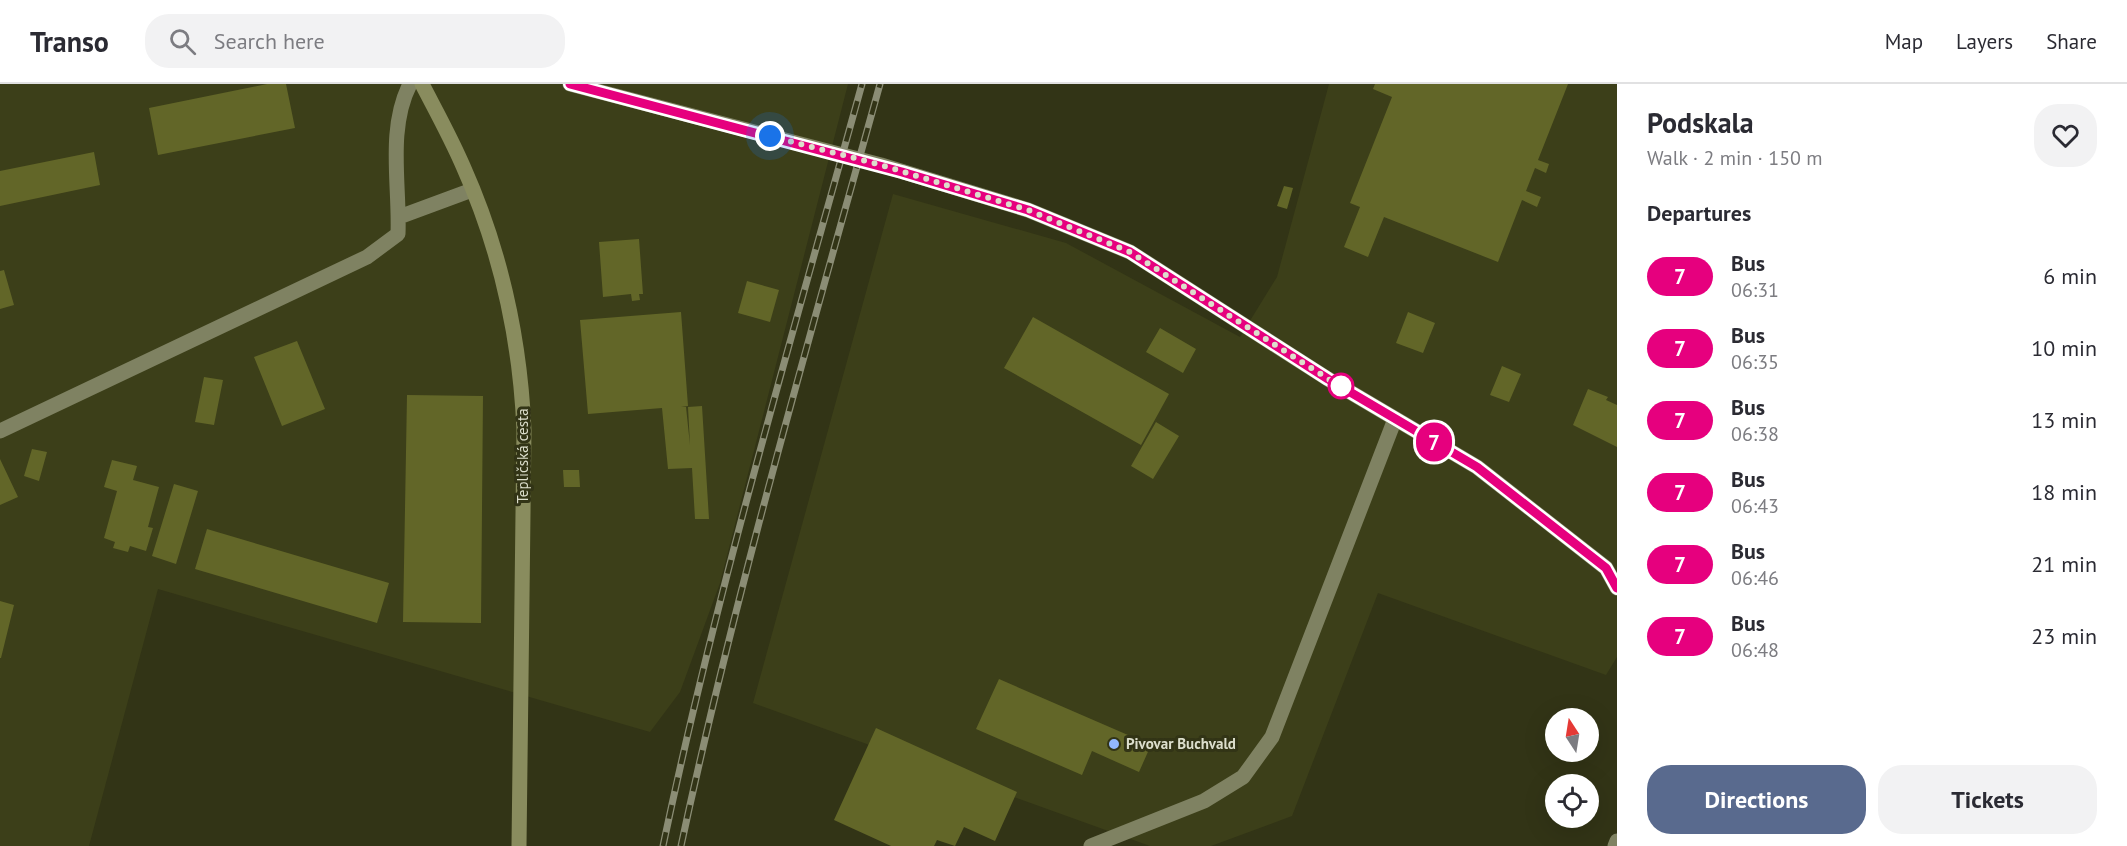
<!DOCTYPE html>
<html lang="en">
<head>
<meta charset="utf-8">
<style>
	:root { --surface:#fff; --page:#f2f2f3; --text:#2b2b33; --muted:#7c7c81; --line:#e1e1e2; --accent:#596a8e }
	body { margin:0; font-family:"PT Sans",sans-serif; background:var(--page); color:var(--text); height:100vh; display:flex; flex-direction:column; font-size:22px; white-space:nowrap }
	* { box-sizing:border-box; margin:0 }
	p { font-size:20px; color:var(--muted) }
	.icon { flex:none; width:33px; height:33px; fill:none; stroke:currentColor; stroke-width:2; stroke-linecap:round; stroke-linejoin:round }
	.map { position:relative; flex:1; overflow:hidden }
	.panel { display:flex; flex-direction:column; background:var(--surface); width:510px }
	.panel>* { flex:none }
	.badge { padding:0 12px; border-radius:20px; font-size:21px; line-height:39px }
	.needle { width:39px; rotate:348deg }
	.controls { position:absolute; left:1545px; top:624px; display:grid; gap:12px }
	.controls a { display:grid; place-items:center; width:54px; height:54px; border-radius:50%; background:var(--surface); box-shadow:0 6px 24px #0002; font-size:30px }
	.you { position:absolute; width:30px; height:30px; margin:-15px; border:4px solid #fff; border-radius:50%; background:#1a73e8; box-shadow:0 0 0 9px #1a73e833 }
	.map>.badge { position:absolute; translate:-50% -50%; box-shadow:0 0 0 3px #fff }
	h2 { padding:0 30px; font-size:22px; line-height:54px }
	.round { display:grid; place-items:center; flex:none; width:63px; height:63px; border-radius:24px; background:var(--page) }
	.head { display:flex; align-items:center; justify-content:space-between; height:102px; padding:0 30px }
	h1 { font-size:28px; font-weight:600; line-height:45px }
	.action { display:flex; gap:12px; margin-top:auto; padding:12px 30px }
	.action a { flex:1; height:69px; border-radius:24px; background:var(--accent); color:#fff; font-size:24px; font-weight:600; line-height:69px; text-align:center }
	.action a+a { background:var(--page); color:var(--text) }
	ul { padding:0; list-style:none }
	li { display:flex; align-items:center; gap:18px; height:72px; padding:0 30px }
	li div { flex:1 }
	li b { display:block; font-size:22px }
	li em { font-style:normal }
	li .badge { min-width:66px; font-weight:700; text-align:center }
	header { display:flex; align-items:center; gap:36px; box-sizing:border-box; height:84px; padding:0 30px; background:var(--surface); border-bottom:2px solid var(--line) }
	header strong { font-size:28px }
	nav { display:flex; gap:33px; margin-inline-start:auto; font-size:21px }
	.search { width:420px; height:54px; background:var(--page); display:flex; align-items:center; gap:15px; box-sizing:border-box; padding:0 21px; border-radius:24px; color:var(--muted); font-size:22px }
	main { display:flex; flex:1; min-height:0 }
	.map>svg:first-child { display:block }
</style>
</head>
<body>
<header>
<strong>Transo</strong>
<div class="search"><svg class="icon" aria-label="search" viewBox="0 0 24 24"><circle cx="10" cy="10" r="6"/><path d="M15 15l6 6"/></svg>Search here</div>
<nav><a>Map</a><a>Layers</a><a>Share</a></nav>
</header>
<main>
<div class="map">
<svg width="1617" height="762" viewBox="0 0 1617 762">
	<rect width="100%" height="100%" fill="#323416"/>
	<!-- built -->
	<path fill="#3c3f19" d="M0 0H848L720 499 680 608 650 648 158 505 89 762H0Z
		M1329 0H1617V573L1606 591 1378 509 1292 732 1211 762H1150L753 619 893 110 1066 159 1240 253 1277 193Z"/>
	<!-- building -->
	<path fill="#626628" d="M267 0H286L295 44 158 71 149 24Z
		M1375 0H1568L1538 76 1549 80 1546 89 1535 84 1526 107 1541 113 1537 123 1522 116 1498 178 1384 133 1368 173 1344 163 1360 123 1350 119 1392 13 1373 5Z
		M94 68 100 101 0 122V87Z
		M1284 102 1293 104 1287 125 1277 122Z
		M639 155 643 210H639L640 216 632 217 631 210 603 213 599 158Z
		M4 186 14 221 0 225V187Z
		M747 197 779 206 770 238 738 229Z
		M681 228 688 322 681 323H686L690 361 688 323 702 322 709 435H695L692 384 668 385 662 324 588 330 580 236Z
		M1408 228 1435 239 1423 269 1396 259Z
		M1033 233 1169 310 1141 361 1004 284Z
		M1160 244 1196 265 1183 289 1146 268Z
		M297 257 325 325 282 342 254 273Z
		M1502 282 1521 290 1509 318 1490 311Z
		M204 293 223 296 214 341 195 338Z
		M1588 305 1608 313 1606 316 1617 321V363L1573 341Z
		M407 311 483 312 481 539 403 538Z
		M1156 338 1179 352 1153 395 1131 382Z
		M32 365 47 368 39 397 24 392Z
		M0 375 18 413 0 421Z
		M112 376 137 382 133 396 159 403 148 443 153 444 146 467 130 462 128 468 113 464 115 458 104 454 117 407 104 403Z
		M563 386H579L580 403H564Z
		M174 400 198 407 176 480 152 472Z
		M207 445 389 499 377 539 195 485Z
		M0 517 14 521 1 574H0Z
		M999 595 1151 661 1139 688 1092 667 1082 691 976 645Z
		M876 644 1017 708 995 757 964 743 955 762 937 756 934 762H891L834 736Z"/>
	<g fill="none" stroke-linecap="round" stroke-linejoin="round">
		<!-- lane -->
		<path stroke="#7f8262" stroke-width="15" d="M399 133 472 106
			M0 347 367 173 398 150C400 102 387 45 410 0
			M1091 762 1204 717 1243 693 1272 653 1395 335"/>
		<!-- street -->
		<path stroke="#7f8262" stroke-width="15" d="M570 0 881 81 1028 126 1130 168 1328 295 1477 383 1606 484 1617 504
			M1615 762 1617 757"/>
		<!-- secondary -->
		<path stroke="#898c5e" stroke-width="15" d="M422 0C436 27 451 54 463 82 501 167 520 253 524 346L519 762"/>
		<defs>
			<path id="rail" d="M663 762C717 505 792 253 862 0
				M681 762C736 505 810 253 880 0"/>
		</defs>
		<!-- rail casing -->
		<use href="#rail" stroke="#8b8d75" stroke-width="7"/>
		<!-- rail -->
		<use href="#rail" stroke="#323416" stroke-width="4.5" stroke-dasharray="14" stroke-linecap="butt"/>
	</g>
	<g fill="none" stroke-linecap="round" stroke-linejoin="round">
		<defs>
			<path id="line" d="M570 0 902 88 1028 126 1130 168 1328 295 1477 383 1606 484 1617 504"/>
		</defs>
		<!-- line casing -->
		<use href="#line" stroke="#fff" stroke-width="14"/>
		<!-- line -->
		<use href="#line" stroke="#e6007e" stroke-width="9"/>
		<!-- walk -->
		<path stroke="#dcdecc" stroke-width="6" stroke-dasharray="0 10.8" d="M770 52 881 81 1028 126 1130 168 1344 305 1341 302"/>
	</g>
	<!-- markers -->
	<circle fill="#fff" stroke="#e6007e" stroke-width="3" cx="1341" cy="302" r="12"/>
	<circle fill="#92b7fd" stroke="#323416" stroke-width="2" cx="1114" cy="660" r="6"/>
	<g text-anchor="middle" stroke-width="6" stroke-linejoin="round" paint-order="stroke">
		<!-- street labels -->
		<g font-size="15" fill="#dcdecc" stroke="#323416">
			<text transform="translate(523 372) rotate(-90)" y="5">Tepličská cesta</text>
		</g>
		<!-- poi labels -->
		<g font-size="15" font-weight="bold" fill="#dcdecc" stroke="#323416" text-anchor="start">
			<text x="1126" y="665">Pivovar Buchvald</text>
		</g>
	</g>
</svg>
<div class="controls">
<a><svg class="needle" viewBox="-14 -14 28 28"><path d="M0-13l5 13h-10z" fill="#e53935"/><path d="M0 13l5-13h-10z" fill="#7c7c81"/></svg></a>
<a><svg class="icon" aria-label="locate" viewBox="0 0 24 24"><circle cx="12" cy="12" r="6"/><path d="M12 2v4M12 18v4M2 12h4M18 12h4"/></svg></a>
</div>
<div class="you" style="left:770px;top:52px"></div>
<b class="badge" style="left:1434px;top:358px;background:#e6007e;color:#fff">7</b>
</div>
<section class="panel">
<div class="head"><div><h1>Podskala</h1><p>Walk · 2 min · 150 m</p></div><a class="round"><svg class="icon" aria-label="heart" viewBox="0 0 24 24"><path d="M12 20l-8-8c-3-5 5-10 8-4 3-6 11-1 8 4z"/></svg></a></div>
<h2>Departures</h2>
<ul>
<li><span class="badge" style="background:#e6007e;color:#fff">7</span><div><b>Bus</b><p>06:31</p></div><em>6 min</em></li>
<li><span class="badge" style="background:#e6007e;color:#fff">7</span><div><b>Bus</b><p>06:35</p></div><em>10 min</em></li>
<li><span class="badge" style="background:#e6007e;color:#fff">7</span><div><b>Bus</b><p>06:38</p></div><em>13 min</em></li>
<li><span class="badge" style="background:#e6007e;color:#fff">7</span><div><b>Bus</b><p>06:43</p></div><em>18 min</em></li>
<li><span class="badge" style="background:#e6007e;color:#fff">7</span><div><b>Bus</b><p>06:46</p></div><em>21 min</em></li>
<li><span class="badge" style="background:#e6007e;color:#fff">7</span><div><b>Bus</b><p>06:48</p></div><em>23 min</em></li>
</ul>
<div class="action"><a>Directions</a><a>Tickets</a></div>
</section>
</main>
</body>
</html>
